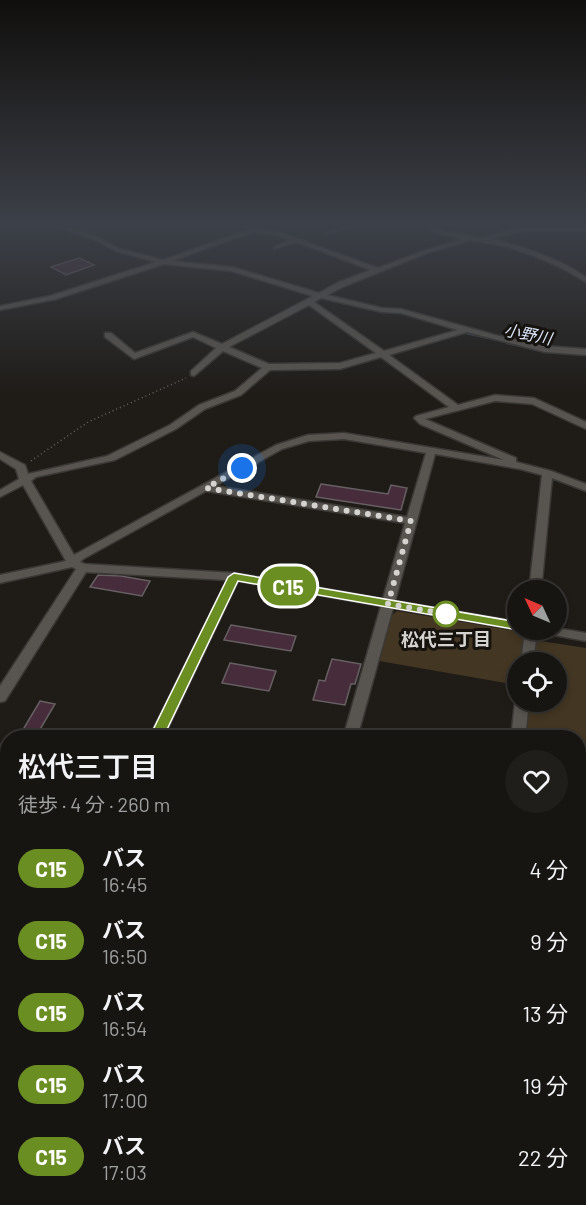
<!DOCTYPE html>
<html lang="ja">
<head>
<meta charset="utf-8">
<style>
	:root { --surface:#171512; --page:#201e1b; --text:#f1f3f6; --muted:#9e9f9f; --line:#363432 }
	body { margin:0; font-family:Barlow,"Noto Sans JP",sans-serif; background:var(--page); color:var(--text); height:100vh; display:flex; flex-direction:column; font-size:22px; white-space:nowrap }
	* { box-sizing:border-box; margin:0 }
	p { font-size:20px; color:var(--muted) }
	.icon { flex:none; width:33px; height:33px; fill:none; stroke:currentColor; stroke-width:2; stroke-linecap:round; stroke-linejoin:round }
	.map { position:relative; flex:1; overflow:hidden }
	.sheet { position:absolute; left:0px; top:730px; width:586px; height:476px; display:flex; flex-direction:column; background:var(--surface); border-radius:24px 24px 0 0; box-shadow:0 3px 9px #0003,0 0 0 2px var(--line) }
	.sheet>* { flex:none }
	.badge { padding:0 12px; border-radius:20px; font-size:21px; line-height:39px }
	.needle { width:39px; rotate:314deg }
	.controls { position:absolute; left:507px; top:580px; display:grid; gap:12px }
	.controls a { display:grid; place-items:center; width:60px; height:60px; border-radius:50%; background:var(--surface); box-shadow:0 3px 9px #0003,0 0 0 2px var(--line); font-size:30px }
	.you { position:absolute; width:30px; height:30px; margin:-15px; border:4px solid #fff; border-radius:50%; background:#1a73e8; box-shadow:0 0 0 9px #1a73e833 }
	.map>.badge { position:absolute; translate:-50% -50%; box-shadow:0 0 0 3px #fff }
	.round { display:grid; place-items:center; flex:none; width:63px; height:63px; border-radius:32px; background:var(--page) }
	.headline { display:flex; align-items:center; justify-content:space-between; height:102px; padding:0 18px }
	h1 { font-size:28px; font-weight:600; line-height:45px }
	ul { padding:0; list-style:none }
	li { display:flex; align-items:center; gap:18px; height:72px; padding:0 18px }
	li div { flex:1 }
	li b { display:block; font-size:22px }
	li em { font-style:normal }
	li .badge { min-width:66px; font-weight:700; text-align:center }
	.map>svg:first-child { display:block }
</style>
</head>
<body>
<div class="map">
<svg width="586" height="1205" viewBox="0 0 586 1205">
	<rect width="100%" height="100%" fill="#1f1c18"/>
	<!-- built -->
	<path fill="#292219" d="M0 780 8 782V1017L0 1032Z"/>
	<!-- green -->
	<path fill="#433622" d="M397 611 516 631 523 636 520 663H518L517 685 379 661 392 615Z
		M534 640 586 648V788L579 787V738H523L527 702H556V663H532Z"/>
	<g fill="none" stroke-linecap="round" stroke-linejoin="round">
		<!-- stream-far1 -->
		<path stroke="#414451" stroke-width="2" d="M465 333 515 344"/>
		<!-- stream -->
		<path stroke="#414451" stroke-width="3" d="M508 343 532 348"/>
	</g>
	<!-- building -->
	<path fill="#472d3b" stroke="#666063" stroke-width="1.5" d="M79 258 94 265 66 275 51 267Z
		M321 484 388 494 391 485 407 488 401 510 316 497Z
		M98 575 121 576 150 581 142 596 90 587Z
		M231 625 296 636 291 651 224 640Z
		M332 659 361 664 355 684H351L345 705 313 700 319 680 325 681Z
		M230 663 276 671 269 691 222 683Z
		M40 701 55 704 35 738H18Z"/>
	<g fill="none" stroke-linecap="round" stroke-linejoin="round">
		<defs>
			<path id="minor" d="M50 225H61L95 236 120 249 163 260 247 230 243 226 249 225 254 228 279 232 378 268 423 251 463 239 433 232 417 225H426L444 231 481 238 522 227H586V231H522L490 239C524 246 557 258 586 277V282L560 267 534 256 508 247 472 240 427 253 345 286 327 295 382 308 401 309 495 335 545 346 586 349V355L545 352 467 332 389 355 458 405 495 395 534 398 586 422V429L532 404 495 401 425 419 516 458V462L551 471 586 484V491L552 478 541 591H529L542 475 520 469 435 454 395 601 518 622 519 630 393 608 357 738H343L381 606 238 581 163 738H149L227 580 86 572 5 701 0 702V686L76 569 72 567 0 583V575L66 561 23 485 0 497V490L19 479 16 469 0 459V452L25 465 28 474 107 456 170 425 199 405 235 391 262 368 223 351 194 376 191 375V371L216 348 193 337 134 359 105 337V333H111L135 353 193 332 222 344 313 296 231 271 164 264 56 299 0 310V306L50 296 156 262 116 251 91 238ZM253 232 276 235 290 240 274 247V249L296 242 371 270 339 282 319 293 232 267 172 261ZM321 298 382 312 401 313 458 330 384 351 314 302ZM309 305 376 353 340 363 269 364 229 347ZM381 357 449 407 416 416 414 418 420 424 504 460 344 433 308 435 276 445 74 555 31 481 36 477 115 460 176 429 205 409 241 395 270 370 340 369ZM344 439 426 453 407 517 215 486 282 449 309 441ZM206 491 405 523 383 599 234 573 85 564 80 562 83 559Z
				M336 225H344L347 228 325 235V233L339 228Z
				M556 628 586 633V641L537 632 533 663H521L525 630H556Z
				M518 698V702H529L525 738H511L515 702Z
				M0 761 8 763V775L0 773Z
				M579 890 586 892V906L579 904Z
				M8 1039V1069L0 1073V1044L2 1042Z
				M0 1195 8 1197 11 1205H0Z
				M209 1198H229L227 1205H207Z
				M456 1198H476V1205H456Z"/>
		</defs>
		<!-- minor casing -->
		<use href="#minor" stroke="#3a3835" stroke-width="3"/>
		<!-- path-far1 -->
		<path stroke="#666360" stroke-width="1.5" stroke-dasharray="1 3" stroke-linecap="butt" d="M31 461 88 422 186 378"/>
		<!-- path -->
		<path stroke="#666360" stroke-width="4" stroke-dasharray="2 7" stroke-linecap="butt" d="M0 1099 8 1083
			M28 1198 46 1205"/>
		<!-- minor -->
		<use href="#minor" fill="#585550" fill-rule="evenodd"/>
	</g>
	<!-- sky -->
	<linearGradient id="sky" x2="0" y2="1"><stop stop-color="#110f0d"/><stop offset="0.57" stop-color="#3c4048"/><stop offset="1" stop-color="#3c4048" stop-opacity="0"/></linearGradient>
	<rect width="586" height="394" fill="url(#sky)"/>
	<!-- line -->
	<path fill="#6b8e23" stroke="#fff" stroke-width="1.5" d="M234 573 518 622 524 626 518 630 238 581 161 742H151L149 738 228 577Z"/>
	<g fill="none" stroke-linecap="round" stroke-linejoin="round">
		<!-- walk -->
		<path stroke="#d5d3d0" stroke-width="6" stroke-dasharray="0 10.8" d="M242 468 206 488 411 521 388 604 453 615 446 614"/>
	</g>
	<!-- markers -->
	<circle fill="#fff" stroke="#6b8e23" stroke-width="3" cx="446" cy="614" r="12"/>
	<g text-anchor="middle" stroke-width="6" stroke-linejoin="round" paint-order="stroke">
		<!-- far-water labels -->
		<g font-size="16" font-style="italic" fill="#dae4f8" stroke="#16130f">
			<text transform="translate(528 334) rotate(11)" y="6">小野川</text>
		</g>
		<!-- stop labels -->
		<g font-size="18" font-weight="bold" fill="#d5d3d0" stroke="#16130f">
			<text x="446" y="646">松代三丁目</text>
		</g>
	</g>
</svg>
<div class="controls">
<a><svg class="needle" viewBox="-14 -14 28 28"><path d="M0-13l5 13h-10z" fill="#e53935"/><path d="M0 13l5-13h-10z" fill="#9e9f9f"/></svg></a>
<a><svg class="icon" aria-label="locate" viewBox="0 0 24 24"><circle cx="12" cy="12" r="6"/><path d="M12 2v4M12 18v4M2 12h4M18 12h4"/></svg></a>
</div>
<div class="you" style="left:242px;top:468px"></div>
<b class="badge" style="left:288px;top:586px;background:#6b8e23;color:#fff">C15</b>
<section class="sheet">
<div class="headline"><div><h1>松代三丁目</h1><p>徒歩 · 4 分 · 260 m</p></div><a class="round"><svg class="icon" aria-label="heart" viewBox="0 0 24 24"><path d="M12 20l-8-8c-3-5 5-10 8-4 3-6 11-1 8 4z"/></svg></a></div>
<ul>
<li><span class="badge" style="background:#6b8e23;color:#fff">C15</span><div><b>バス</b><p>16:45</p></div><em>4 分</em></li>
<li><span class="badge" style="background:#6b8e23;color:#fff">C15</span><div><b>バス</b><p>16:50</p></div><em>9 分</em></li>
<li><span class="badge" style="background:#6b8e23;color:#fff">C15</span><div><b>バス</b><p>16:54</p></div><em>13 分</em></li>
<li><span class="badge" style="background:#6b8e23;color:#fff">C15</span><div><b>バス</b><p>17:00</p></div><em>19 分</em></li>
<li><span class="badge" style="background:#6b8e23;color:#fff">C15</span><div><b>バス</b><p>17:03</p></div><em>22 分</em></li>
</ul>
</section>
</div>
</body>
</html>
